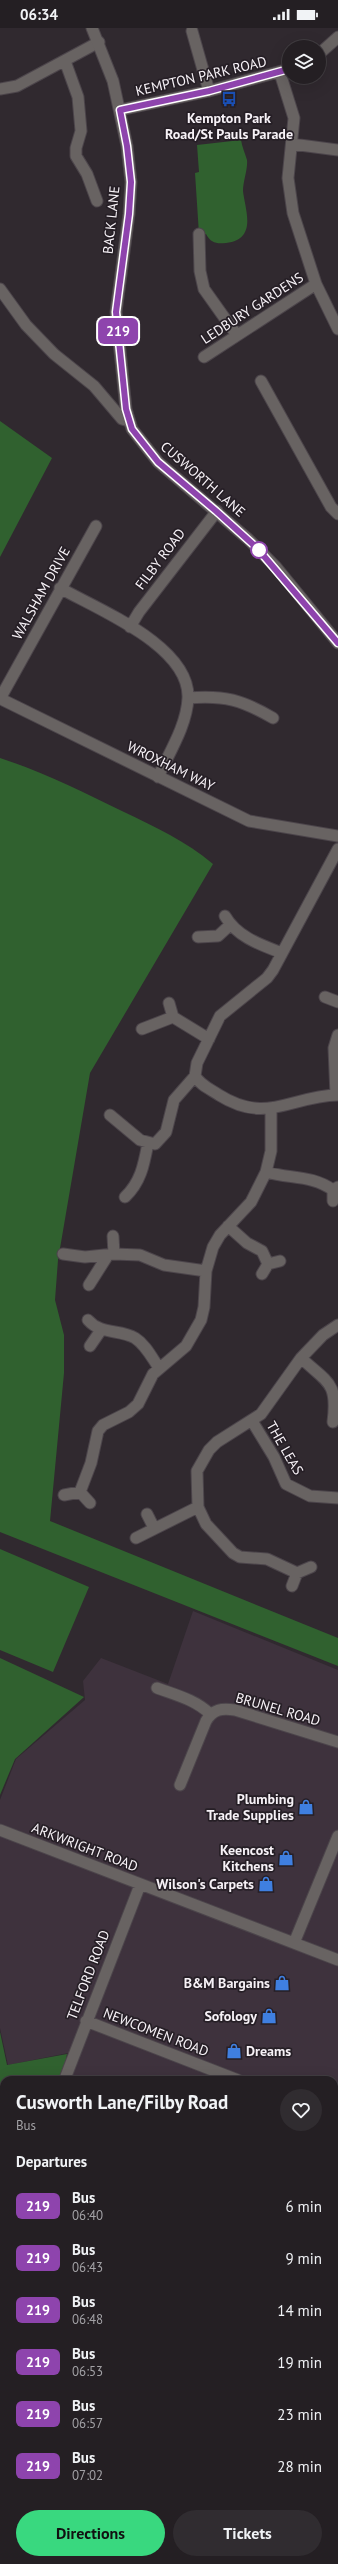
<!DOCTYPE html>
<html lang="en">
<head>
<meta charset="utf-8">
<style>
	:root { --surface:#241f23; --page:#302c30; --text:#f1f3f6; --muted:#a3a2a6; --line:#413d41; --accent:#39d87f }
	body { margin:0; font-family:"PT Sans",sans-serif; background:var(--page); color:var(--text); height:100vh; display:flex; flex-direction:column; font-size:15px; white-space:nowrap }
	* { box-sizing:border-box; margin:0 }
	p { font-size:13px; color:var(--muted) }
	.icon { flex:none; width:22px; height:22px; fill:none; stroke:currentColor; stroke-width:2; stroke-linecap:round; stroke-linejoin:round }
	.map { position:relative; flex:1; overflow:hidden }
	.details { position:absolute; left:0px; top:2048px; width:338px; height:488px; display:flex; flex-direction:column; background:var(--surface); border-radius:12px 12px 0 0; box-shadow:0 4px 16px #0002,0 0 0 1px var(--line) }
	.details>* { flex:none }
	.badge { padding:0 8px; border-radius:6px; font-size:14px; line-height:26px }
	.fabs { position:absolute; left:282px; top:12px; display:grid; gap:8px }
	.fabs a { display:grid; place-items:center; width:44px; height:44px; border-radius:50%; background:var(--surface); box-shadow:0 4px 16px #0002,0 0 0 1px var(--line); font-size:20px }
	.map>.badge { position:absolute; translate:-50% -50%; box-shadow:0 0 0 2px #fff }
	h2 { padding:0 16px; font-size:15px; line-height:36px }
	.round { display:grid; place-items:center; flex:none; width:42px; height:42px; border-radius:21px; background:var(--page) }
	.summary { display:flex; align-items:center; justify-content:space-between; height:68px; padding:0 16px }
	h1 { font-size:19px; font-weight:600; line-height:30px }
	.button { display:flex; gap:8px; margin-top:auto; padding:8px 16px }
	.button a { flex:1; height:46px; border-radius:24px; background:var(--accent); color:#111; font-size:16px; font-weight:600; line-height:46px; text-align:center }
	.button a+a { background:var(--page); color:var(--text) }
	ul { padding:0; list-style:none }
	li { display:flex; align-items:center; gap:12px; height:52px; padding:0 16px }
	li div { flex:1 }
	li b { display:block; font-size:15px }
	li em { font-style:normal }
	li .badge { min-width:44px; font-weight:700; text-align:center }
	.status { display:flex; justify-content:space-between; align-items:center; height:28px; padding:0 20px; background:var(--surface); direction:ltr }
	.status svg { height:11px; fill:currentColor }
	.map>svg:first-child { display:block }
</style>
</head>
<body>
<div class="status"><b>06:34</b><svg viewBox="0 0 49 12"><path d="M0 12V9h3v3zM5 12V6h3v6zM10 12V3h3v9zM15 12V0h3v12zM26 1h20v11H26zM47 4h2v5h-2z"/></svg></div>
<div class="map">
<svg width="338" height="2536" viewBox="0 0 338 2536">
	<rect width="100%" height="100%" fill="#30292f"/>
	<!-- built -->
	<path fill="#3e323d" d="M193 1583 338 1642V2112L334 2118V2052H64L68 2025 8 2037 0 2000V1772L16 1731 85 1672 83 1653 101 1630 168 1656Z
		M338 2293V2536H190L191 2532H334V2296Z"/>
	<!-- green -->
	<path fill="#30612f" d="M241 112C242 119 245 125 247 132 248 141 243 153 243 163 245 182 258 211 226 215 216 216 211 215 206 206H199L195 145 199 144 197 117Z
		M0 393 52 430 0 529Z
		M0 730C43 744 83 764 124 784 155 799 186 813 213 836L90 1045 58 1232 55 1272 64 1307V1345L50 1493 338 1610V1638L0 1504Z
		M0 1521 89 1559 53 1644 0 1622Z
		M0 1630 84 1669 15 1731 0 1767Z
		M0 2004 7 2037 67 2026 62 2052H4V2301H0Z
		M338 2211V2299L334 2302V2219Z"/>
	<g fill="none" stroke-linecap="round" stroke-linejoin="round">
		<!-- stream -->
		<path stroke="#2c6885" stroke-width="3" d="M334 2297 338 2294
			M0 2300 4 2299"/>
		<defs>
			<path id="minor" d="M192 3 209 63
				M319 26 338 9
				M65 33 78 69 81 103 76 120V128L87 146 97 173
				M280 45 294 90 288 150 293 185 316 256 338 301
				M0 61 17 58 99 14
				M120 82 209 63 289 41
				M292 116 338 122
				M199 206 200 243 204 261 236 306
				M0 261 26 297 54 326 94 358 122 391 129 393
				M204 329 316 256
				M261 353 331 479 338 486
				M96 498 2 667 3 672 249 793 338 808
				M60 560C99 582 190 618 188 670 187 697 169 725 158 749
				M130 599 139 584 217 483
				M188 670C225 667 242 672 273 690
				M225 888C237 909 261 917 282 925
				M198 909 218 908 230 897
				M325 969 338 974
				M173 989 209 1011
				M142 1001 173 989 169 975
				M195 1048C200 1057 210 1061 219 1067 267 1097 290 1068 338 1067
				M336 1067 334 1020 338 1007
				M110 1087 140 1112 155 1116 166 1104 174 1072 195 1048 197 1035 220 988 267 950 273 942 338 821
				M266 1144C291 1151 312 1147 333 1162
				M125 1169C141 1154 144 1136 148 1115
				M333 1173V1162L338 1159
				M228 1198 247 1215 262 1223 268 1236
				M113 1208 114 1226
				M63 1226 85 1229 114 1226 140 1227 164 1237 206 1243
				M262 1246 268 1236 280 1233
				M89 1257 108 1227
				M88 1292C101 1307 120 1301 135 1310 146 1317 152 1330 159 1340
				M90 1318 101 1302
				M301 1330C328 1355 338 1354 333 1394
				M252 1393 274 1429 286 1456 310 1468 338 1470
				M80 1464 91 1435 98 1403 103 1397 129 1384 138 1376 153 1346 186 1318 201 1292 204 1279 206 1243 213 1219 220 1207 251 1174 266 1144 271 1123V1081
				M64 1467 80 1464 90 1475
				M147 1486 154 1500
				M136 1510 198 1479
				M297 1545 267 1531 240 1529 233 1525 206 1496 198 1479 197 1443 209 1422 217 1414 261 1386 301 1330 323 1307 338 1297
				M292 1558 297 1545 311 1539
				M157 1660C176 1667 196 1672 210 1686
				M180 1757 206 1693C213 1681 222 1680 235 1682L338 1714
				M0 1802 338 1932
				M294 1915 338 1808
				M86 1993 238 2052
				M66 2048 140 1857
				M334 2105 338 2106
				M0 2366 4 2376
				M0 2517 4 2511
				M95 2536 97 2532"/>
			<path id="tertiary" d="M92 0 113 53 127 118 131 154 129 186 116 284 126 381 132 401 158 434 248 511 276 539 338 615"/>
			<path id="trunk" d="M334 2131 338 2125
				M334 2187 338 2179
				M138 2536 139 2532
				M164 2536 166 2532"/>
		</defs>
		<!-- minor casing -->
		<use href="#minor" stroke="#4c454b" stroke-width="13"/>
		<!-- tertiary casing -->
		<use href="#tertiary" stroke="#4c454b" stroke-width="13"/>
		<!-- trunk casing -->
		<use href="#trunk" stroke="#4c454b" stroke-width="13"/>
		<!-- minor -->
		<use href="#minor" stroke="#686362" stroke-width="11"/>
		<!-- tertiary -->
		<use href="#tertiary" stroke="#686362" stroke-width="11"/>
		<!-- trunk -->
		<use href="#trunk" stroke="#b0a4a2" stroke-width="11"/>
	</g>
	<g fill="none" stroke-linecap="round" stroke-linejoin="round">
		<defs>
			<path id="line" d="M289 41 209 63 120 82 127 118 131 154 129 186 116 284 126 381 132 401 158 434 216 483 257 520 338 615"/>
		</defs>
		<!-- line casing -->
		<use href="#line" stroke="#fff" stroke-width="9"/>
		<!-- line -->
		<use href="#line" stroke="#8e44ad" stroke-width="6"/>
	</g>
	<!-- icons -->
	<defs>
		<symbol id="bus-bare" viewBox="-9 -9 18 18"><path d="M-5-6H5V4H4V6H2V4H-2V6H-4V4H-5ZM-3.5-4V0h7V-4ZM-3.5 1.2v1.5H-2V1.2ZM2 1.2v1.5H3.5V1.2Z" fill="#1a4fb4" stroke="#261f26" stroke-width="2.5" paint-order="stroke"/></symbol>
		<symbol id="shop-bare" viewBox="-9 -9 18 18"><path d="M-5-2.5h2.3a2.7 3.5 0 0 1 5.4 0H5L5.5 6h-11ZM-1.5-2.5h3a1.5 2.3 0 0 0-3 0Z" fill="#3f7fe0" stroke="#261f26" stroke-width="2.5" paint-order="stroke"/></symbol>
	</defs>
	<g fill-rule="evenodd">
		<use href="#bus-bare" x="218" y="60" width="22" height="22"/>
		<use href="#shop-bare" x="295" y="1768" width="22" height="22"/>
		<use href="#shop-bare" x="275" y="1819" width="22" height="22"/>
		<use href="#shop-bare" x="255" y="1845" width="22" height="22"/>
		<use href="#shop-bare" x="271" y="1944" width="22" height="22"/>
		<use href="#shop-bare" x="258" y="1977" width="22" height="22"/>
		<use href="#shop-bare" x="223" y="2012" width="22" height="22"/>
	</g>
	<!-- markers -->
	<circle fill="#fff" stroke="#8e44ad" stroke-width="2" cx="259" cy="522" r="8"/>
	<g text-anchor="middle" stroke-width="3.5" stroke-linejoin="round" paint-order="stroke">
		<!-- street labels -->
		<g font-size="14" fill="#f7f2f7" stroke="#261f26">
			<text transform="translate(201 48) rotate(-13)" y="5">KEMPTON PARK ROAD</text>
			<text transform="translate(111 192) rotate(-84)" y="5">BACK LANE</text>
			<text transform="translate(252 280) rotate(-33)" y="5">LEDBURY GARDENS</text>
			<text transform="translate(203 451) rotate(41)" y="5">CUSWORTH LANE</text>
			<text transform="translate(160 531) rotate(-53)" y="5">FILBY ROAD</text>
			<text transform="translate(41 565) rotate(-61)" y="5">WALSHAM DRIVE</text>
			<text transform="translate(171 738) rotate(26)" y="5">WROXHAM WAY</text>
			<text transform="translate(285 1420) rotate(60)" y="5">THE LEAS</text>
			<text transform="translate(278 1681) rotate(16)" y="5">BRUNEL ROAD</text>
			<text transform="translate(85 1819) rotate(21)" y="5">ARKWRIGHT ROAD</text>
			<text transform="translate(88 1947) rotate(-69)" y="5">TELFORD ROAD</text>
			<text transform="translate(156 2004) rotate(21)" y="5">NEWCOMEN ROAD</text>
		</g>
		<!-- poi labels -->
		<g font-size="14" font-weight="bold" fill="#f7f2f7" stroke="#261f26" text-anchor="end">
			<text x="229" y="95" text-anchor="middle">Kempton Park<tspan x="229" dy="16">Road/St Pauls Parade</tspan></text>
			<text x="294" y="1776">Plumbing<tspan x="294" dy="16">Trade Supplies</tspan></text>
			<text x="274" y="1827">Keencost<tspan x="274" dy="16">Kitchens</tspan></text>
			<text x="254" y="1861">Wilson's Carpets</text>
			<text x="270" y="1960">B&amp;M Bargains</text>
			<text x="257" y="1993">Sofology</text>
			<text x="246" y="2028" text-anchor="start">Dreams</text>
		</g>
	</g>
</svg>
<div class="fabs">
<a><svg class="icon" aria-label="layers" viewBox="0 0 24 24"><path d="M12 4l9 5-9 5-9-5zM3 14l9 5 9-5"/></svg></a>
</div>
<b class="badge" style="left:118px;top:303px;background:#8e44ad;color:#fff">219</b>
<section class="details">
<div class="summary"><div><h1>Cusworth Lane/Filby Road</h1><p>Bus</p></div><a class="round"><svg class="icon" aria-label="heart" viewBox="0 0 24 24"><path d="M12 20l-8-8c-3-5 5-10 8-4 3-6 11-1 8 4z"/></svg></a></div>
<h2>Departures</h2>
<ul>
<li><span class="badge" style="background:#8e44ad;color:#fff">219</span><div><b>Bus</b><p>06:40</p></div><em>6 min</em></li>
<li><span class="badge" style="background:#8e44ad;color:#fff">219</span><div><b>Bus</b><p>06:43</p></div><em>9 min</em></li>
<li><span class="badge" style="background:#8e44ad;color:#fff">219</span><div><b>Bus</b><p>06:48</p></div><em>14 min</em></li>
<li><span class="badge" style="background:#8e44ad;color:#fff">219</span><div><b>Bus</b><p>06:53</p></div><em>19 min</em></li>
<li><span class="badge" style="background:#8e44ad;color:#fff">219</span><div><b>Bus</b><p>06:57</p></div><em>23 min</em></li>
<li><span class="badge" style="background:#8e44ad;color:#fff">219</span><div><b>Bus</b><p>07:02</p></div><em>28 min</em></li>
</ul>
<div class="button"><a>Directions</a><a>Tickets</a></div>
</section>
</div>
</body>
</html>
